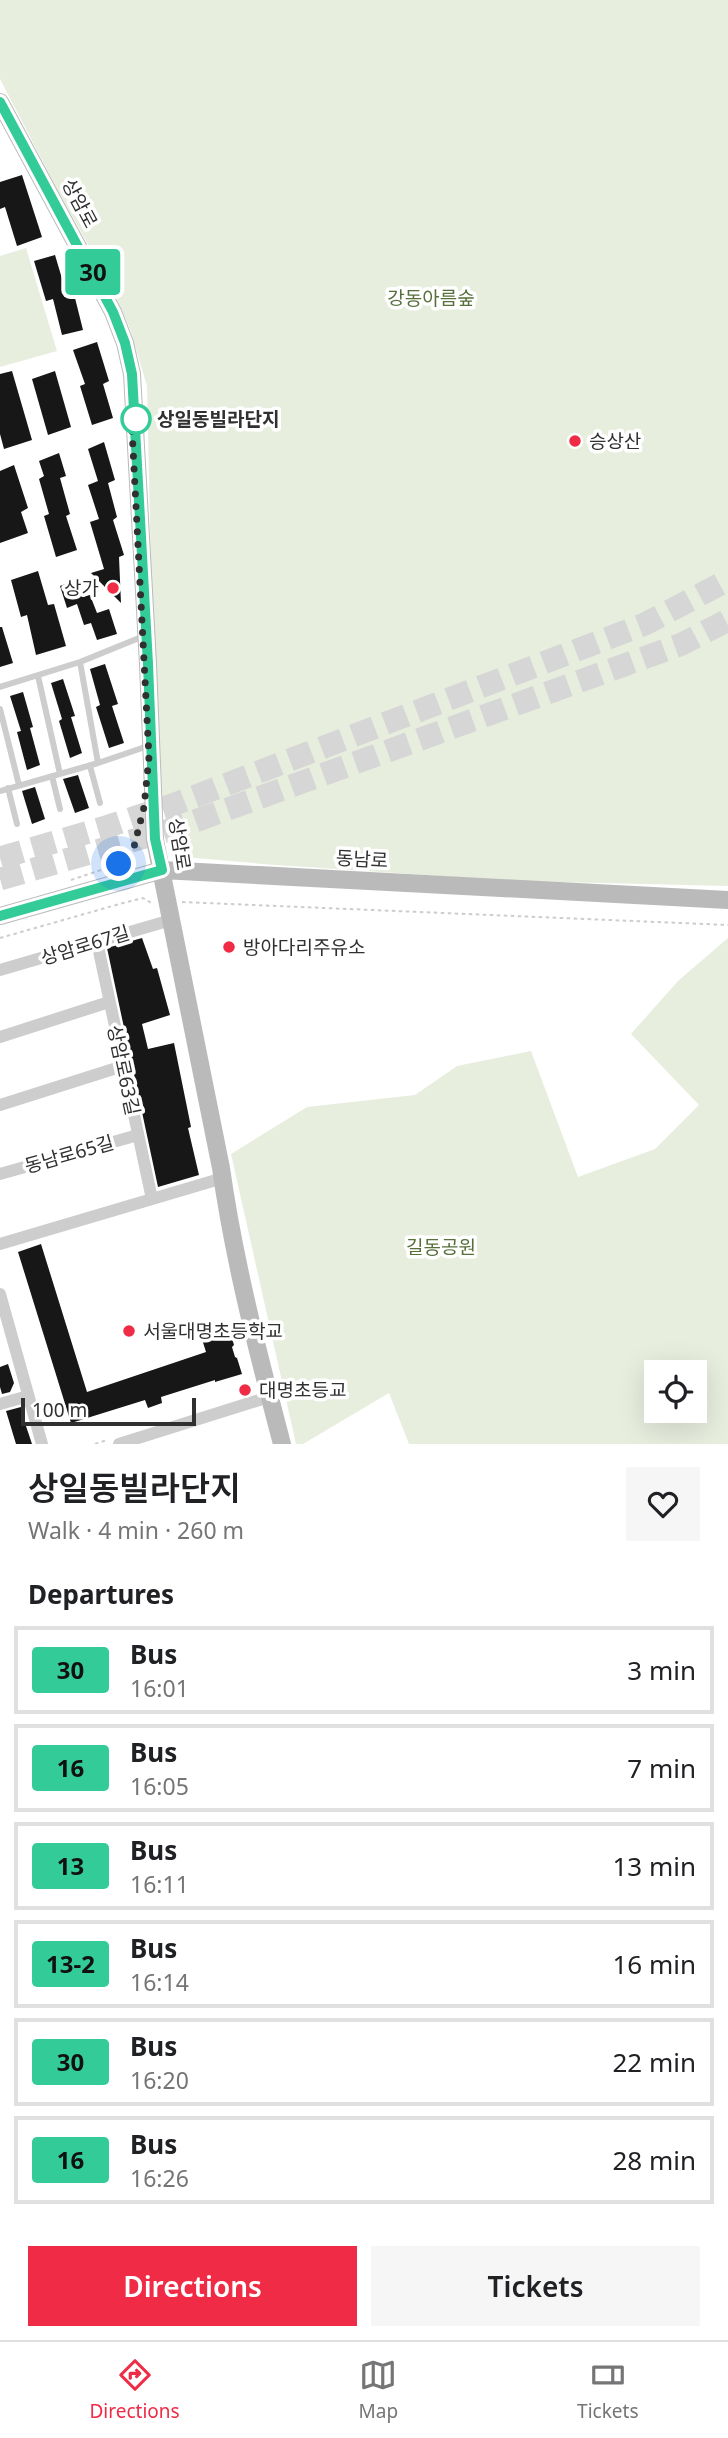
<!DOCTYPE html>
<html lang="en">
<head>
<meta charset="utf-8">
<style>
	:root { --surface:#fff; --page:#f6f6f6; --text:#202124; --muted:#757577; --line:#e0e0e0; --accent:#ef2b45 }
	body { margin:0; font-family:"Noto Sans","Noto Sans KR",sans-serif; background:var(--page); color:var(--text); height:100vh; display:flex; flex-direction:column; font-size:26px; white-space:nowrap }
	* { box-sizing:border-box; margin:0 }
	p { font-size:23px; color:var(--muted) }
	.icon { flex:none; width:38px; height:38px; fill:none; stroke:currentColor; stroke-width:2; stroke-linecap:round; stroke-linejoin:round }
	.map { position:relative; height:1444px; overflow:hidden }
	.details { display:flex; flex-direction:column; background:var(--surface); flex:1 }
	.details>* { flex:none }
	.badge { padding:0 14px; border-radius:5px; font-size:24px; line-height:46px }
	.fabs { position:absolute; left:644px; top:1360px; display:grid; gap:14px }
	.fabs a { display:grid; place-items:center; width:63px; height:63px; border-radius:0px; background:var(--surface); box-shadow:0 7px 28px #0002; font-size:35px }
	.scale { position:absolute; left:21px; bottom:18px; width:175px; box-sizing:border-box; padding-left:7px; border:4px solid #303030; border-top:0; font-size:19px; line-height:24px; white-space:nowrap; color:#303030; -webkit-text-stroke:5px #fff; paint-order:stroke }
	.you { position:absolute; width:35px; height:35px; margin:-18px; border:5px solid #fff; border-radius:50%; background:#1a73e8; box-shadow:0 0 0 10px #1a73e833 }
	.map>.badge { position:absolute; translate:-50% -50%; box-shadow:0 0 0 4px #fff }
	h2 { padding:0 28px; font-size:26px; line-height:63px }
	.round { display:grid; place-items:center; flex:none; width:74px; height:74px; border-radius:0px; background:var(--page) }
	.summary { display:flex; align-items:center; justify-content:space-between; height:119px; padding:0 28px }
	h1 { font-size:33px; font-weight:600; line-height:52px }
	.action { display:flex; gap:14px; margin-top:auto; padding:14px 28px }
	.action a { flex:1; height:80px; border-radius:0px; background:var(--accent); color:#fff; font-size:28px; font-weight:600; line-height:80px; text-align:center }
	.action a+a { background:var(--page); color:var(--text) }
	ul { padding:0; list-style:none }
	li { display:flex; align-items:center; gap:21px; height:88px; margin:0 14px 10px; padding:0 14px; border:4px solid var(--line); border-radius:0px }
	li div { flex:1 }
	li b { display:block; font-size:26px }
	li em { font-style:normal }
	li .badge { min-width:77px; font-weight:700; text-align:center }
	.tabs { display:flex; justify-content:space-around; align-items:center; height:98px; border-top:2px solid var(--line); background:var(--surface); font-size:19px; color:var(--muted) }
	.tabs a { display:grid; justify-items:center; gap:4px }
	.tabs .active { color:var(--accent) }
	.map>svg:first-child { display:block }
</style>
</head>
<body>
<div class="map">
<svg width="728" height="1444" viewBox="0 0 728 1444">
	<rect width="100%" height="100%" fill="#fff"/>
	<!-- green -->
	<path fill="#e7eede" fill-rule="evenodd" d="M0 0H728V886L516 881 275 865 184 857 175 848 169 835 160 788 153 662 147 386 130 329 112 288 56 187 0 79Z
		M26 248 57 351 0 367V256Z
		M728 938V1444H409L389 1393 303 1444H296L231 1154 307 1107 415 1095 457 1066 531 1051 578 1177 655 1149 699 1105 631 1034 678 981ZM656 1372H695V1410H656Z"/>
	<!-- building -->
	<path fill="#171717" d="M22 175 42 237 17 246 5 207 0 209V182Z
		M55 255 66 292 73 290 83 330 62 335 53 299 46 301 34 261Z
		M97 342 109 381 103 384 113 418 92 425 80 386 85 384 73 350Z
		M12 371 32 440 4 449 0 434V374Z
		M55 371 71 427 48 435 32 379Z
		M104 442 115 480 108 483 117 517 113 520 124 555 119 557 121 603 91 573 104 569 90 522 99 519 88 485 98 481 88 449Z
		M59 453 66 476 60 478 70 514 66 516 77 550 56 557 44 516 49 514 39 479 44 476 39 461Z
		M14 465 28 508 21 512 28 533 0 543V471Z
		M38 571 48 605 54 604 66 646 36 655 27 615 21 617 11 580Z
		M78 579 82 597 90 595 97 613 109 609 117 634 97 640 91 623 84 625 77 604 67 608 60 586Z
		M0 627H2L13 663 0 667Z
		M105 664 118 704 112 706 124 743 109 748 96 707 100 705 90 669Z
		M63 679 75 716 71 717 82 753 70 758 59 721 62 719 51 683Z
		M23 692 33 727 30 728 40 765 27 770 17 732 21 731 10 696Z
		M78 775 89 808 75 813 63 779Z
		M35 787 45 819 32 824 22 791Z
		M142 938 153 969 157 968 170 1015 142 1024 148 1049 174 1043 191 1127 188 1128 199 1175 158 1187 107 948Z
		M41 1244 87 1392 206 1352 201 1336 229 1328 234 1345 232 1347 235 1357 237 1358 242 1374 215 1382V1380L161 1397 162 1403 148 1408 145 1400 71 1423 18 1252Z
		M8 1364 14 1383 10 1392 2 1394 0 1387V1367Z
		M21 1407 25 1423 32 1444H16L6 1411Z"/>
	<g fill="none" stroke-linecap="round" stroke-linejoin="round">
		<!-- highway-tunnel -->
		<path stroke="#d6d6d6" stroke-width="23" stroke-dasharray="23 11" stroke-linecap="butt" d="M0 858 106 827 175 804 645 624 728 580
			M0 879 176 828 682 644 728 620"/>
		<!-- path -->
		<path stroke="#cdcdcd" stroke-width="2" stroke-dasharray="3.5 3.5" stroke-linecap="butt" d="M172 848 181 856
			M71 880 119 864 133 851 139 826
			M182 902 728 925
			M0 938 123 903 143 898 153 904
			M95 1444 107 1440"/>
		<!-- lane -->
		<path stroke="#cdcdcd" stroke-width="6" d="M38 676 60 774
			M0 687 80 662 144 636
			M0 709 19 785
			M98 763 148 746
			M90 766 100 803
			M52 776 60 809
			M8 788 17 824
			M0 791 98 763 80 662"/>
		<!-- street -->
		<path stroke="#cdcdcd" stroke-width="12" d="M97 942 152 1199
			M0 970 171 920
			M0 1037 109 1002
			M0 1105 123 1066
			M0 1174 138 1135
			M0 1244 223 1178
			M0 1294 42 1444
			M0 1404 28 1396
			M119 1444 269 1397"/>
		<!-- secondary -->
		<path stroke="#bababa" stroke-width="18" d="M0 102 113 312 125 343 132 374 148 664 155 840 221 1168C234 1261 258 1353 282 1444
			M0 916 162 870 728 900"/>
	</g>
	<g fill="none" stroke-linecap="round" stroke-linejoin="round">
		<defs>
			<path id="line" d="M0 102 113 312 125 343 132 374 148 664 155 839 162 870 0 916"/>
		</defs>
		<!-- line casing -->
		<use href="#line" stroke="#fff" stroke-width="16"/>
		<!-- line -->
		<use href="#line" stroke="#3c9" stroke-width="10"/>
		<!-- walk -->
		<path stroke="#303030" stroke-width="7" stroke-dasharray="0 12.6" d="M119 864 133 851 144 807 149 757 132 429 136 419"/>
	</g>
	<!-- markers -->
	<circle fill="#fff" stroke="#3c9" stroke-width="3.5" cx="136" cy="419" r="14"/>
	<g fill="#ef2b45" stroke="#fff" stroke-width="2.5">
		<circle cx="575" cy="441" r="7"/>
		<circle cx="113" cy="588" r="7"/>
		<circle cx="229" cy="947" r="7"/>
		<circle cx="129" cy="1331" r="7"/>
		<circle cx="245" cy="1390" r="7"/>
	</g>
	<g text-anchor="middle" stroke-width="7" stroke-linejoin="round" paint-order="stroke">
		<!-- street labels -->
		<g font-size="19" fill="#303030" stroke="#fff">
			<text transform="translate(80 203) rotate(62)" y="7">상암로</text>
			<text transform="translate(180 844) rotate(81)" y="7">상암로</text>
			<text transform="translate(362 859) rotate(3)" y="7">동남로</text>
			<text transform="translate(85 945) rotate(-17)" y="7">상암로67길</text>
			<text transform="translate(124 1070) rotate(78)" y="7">상암로63길</text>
			<text transform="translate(69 1154) rotate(-16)" y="7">동남로65길</text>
		</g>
		<!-- park labels -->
		<g font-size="19" fill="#566f3b" stroke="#fff">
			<text x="431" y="305">강동아름숲</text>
			<text x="441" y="1254">길동공원</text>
		</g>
		<!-- stop labels -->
		<g font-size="19" font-weight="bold" fill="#303030" stroke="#fff" text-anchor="start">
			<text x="157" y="426">상일동빌라단지</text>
		</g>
		<!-- poi labels -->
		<g font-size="19" fill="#303030" stroke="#fff" text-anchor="start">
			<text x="589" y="448">승상산</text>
			<text x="99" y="595" text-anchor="end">상가</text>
			<text x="243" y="954">방아다리주유소</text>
			<text x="143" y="1338">서울대명초등학교</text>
			<text x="259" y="1397">대명초등교</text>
		</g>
	</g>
</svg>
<div class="fabs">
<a><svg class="icon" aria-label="locate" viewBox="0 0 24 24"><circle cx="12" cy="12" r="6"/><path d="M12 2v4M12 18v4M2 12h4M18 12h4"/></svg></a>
</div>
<div class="scale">100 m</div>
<div class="you" style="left:119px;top:864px"></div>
<b class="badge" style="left:93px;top:272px;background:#3c9;color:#111">30</b>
</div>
<section class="details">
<div class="summary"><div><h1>상일동빌라단지</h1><p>Walk · 4 min · 260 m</p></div><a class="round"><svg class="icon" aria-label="heart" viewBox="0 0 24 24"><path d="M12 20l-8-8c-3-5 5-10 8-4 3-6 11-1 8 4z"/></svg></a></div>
<h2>Departures</h2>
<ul>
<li><span class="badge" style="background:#3c9;color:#111">30</span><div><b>Bus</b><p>16:01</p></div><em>3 min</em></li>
<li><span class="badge" style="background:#3c9;color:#111">16</span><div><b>Bus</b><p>16:05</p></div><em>7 min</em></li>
<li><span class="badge" style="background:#3c9;color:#111">13</span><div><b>Bus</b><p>16:11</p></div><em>13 min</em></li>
<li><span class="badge" style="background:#3c9;color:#111">13-2</span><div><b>Bus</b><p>16:14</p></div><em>16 min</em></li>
<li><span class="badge" style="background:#3c9;color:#111">30</span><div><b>Bus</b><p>16:20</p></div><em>22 min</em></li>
<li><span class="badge" style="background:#3c9;color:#111">16</span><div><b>Bus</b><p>16:26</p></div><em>28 min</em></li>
</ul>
<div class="action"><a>Directions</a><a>Tickets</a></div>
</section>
<nav class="tabs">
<a class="active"><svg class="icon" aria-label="directions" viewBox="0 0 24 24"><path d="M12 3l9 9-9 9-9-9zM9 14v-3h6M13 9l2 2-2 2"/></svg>Directions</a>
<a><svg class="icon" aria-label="map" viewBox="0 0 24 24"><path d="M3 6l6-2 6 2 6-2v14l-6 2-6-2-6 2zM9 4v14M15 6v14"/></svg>Map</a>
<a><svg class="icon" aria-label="tickets" viewBox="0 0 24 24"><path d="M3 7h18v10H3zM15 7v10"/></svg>Tickets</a>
</nav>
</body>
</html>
